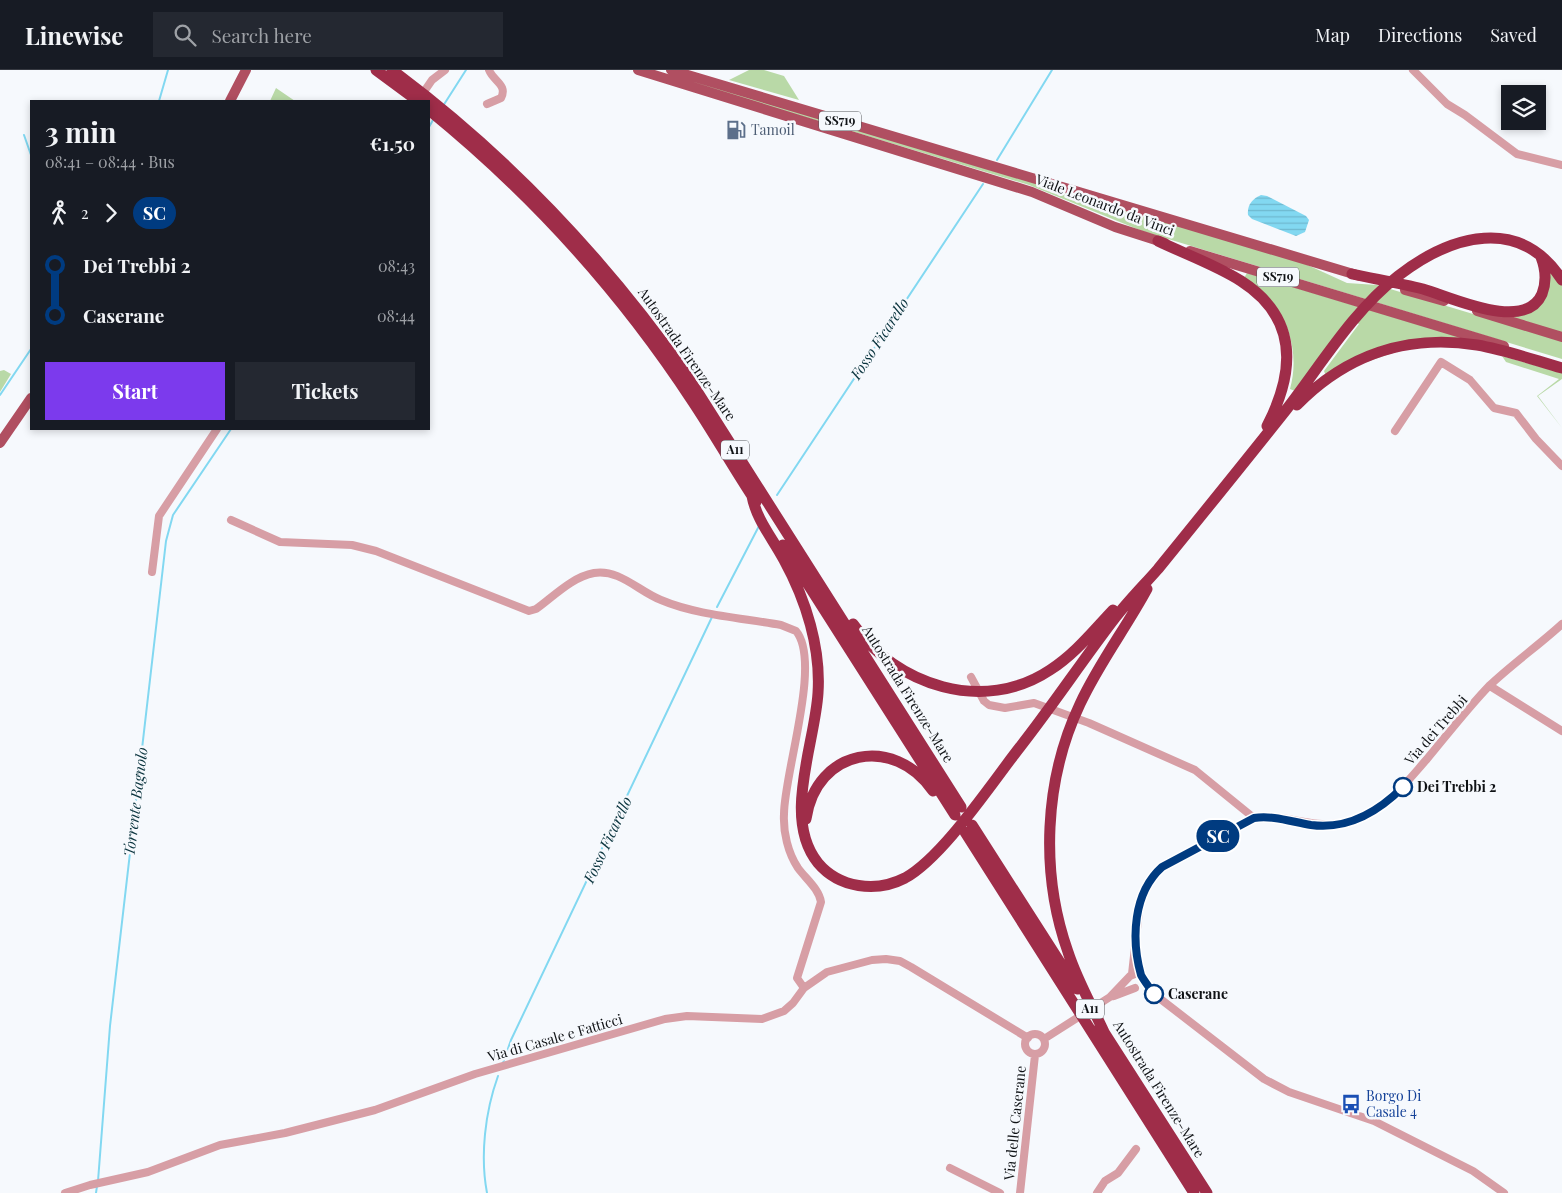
<!DOCTYPE html>
<html lang="en">
<head>
<meta charset="utf-8">
<style>
	:root { --surface:#171b24; --page:#242831; --text:#f1f3f6; --muted:#9ea1a6; --line:#363941; --accent:#7c3aed }
	body { margin:0; font-family:"Playfair Display",serif; background:var(--page); color:var(--text); height:100vh; display:flex; flex-direction:column; font-size:19px; white-space:nowrap }
	* { box-sizing:border-box; margin:0 }
	p { font-size:16px; color:var(--muted) }
	.icon { flex:none; width:28px; height:28px; fill:none; stroke:currentColor; stroke-width:2; stroke-linecap:round; stroke-linejoin:round }
	.map { position:relative; flex:1; overflow:hidden }
	.details { position:absolute; left:30px; top:30px; width:400px; height:330px; display:flex; flex-direction:column; background:var(--surface); border-radius:0px; box-shadow:0 2px 8px #0003 }
	.details>* { flex:none }
	.badge { padding:0 10px; border-radius:16px; font-size:18px; line-height:32px }
	.controls { position:absolute; left:1501px; top:15px; display:grid; gap:10px }
	.controls a { display:grid; place-items:center; width:45px; height:45px; border-radius:0px; background:var(--surface); box-shadow:0 2px 8px #0003; font-size:25px }
	.map>.badge { position:absolute; translate:-50% -50%; box-shadow:0 0 0 2px #fff }
	.legs { display:flex; align-items:center; gap:8px; height:55px; padding:0 15px; font-size:16px }
	.legs p { margin-inline-start:auto }
	.headline { display:flex; align-items:center; justify-content:space-between; height:85px; padding:0 15px }
	h1 { font-size:28px; font-weight:700; line-height:38px }
	.primary-button { display:flex; gap:10px; margin-top:auto; padding:10px 15px }
	.primary-button a { flex:1; height:58px; border-radius:0px; background:var(--accent); color:#fff; font-size:20px; font-weight:700; line-height:58px; text-align:center }
	.primary-button a+a { background:var(--page); color:var(--text) }
	ul { padding:0 15px; list-style:none }
	li { display:flex; align-items:center; gap:18px; height:50px; font-size:19px }
	li i { display:grid; place-items:center; width:8px; height:100%; margin:0 6px; background:currentColor }
	li i::after { content:''; width:12px; height:12px; margin:-6px; border:4px solid; border-radius:50%; background:var(--surface) }
	li p { margin-inline-start:auto }
	li:first-child i { background:linear-gradient(#0000 50%,currentColor 0) }
	li:last-child i { background:linear-gradient(currentColor 50%,#0000 0) }
	header { display:flex; align-items:center; gap:30px; box-sizing:border-box; height:70px; padding:0 25px; background:var(--surface); border-bottom:1px solid var(--line) }
	header strong { font-size:24px }
	nav { display:flex; gap:28px; margin-inline-start:auto; font-size:18px }
	.search { width:350px; height:45px; background:var(--page); display:flex; align-items:center; gap:12px; box-sizing:border-box; padding:0 18px; border-radius:0px; color:var(--muted); font-size:19px }
	.map>svg:first-child { display:block }
</style>
</head>
<body>
<header>
<strong>Linewise</strong>
<div class="search"><svg class="icon" aria-label="search" viewBox="0 0 24 24"><circle cx="10" cy="10" r="6"/><path d="M15 15l6 6"/></svg>Search here</div>
<nav><a>Map</a><a>Directions</a><a>Saved</a></nav>
</header>
<div class="map">
<svg width="1562" height="1123" viewBox="0 0 1562 1123">
	<defs>
		<pattern id="water-rules" width="6" height="5" patternUnits="userSpaceOnUse" patternTransform="scale(1.25)"><rect width="6" height="5" fill="#82d8f1"/><path d="M0 2.5h6" fill="none" stroke="#6fb8ce"/></pattern>
	</defs>
	<rect width="100%" height="100%" fill="#f6f9fd"/>
	<!-- grass -->
	<path fill="#b9d9a7" d="M749 0H764L784 6 799 30 729 10Z
		M683 8 1301 192 1347 213 1377 215 1562 271V289L1142 161 1029 115 683 10Z
		M276 18 295 31H270Z
		M1551 200 1562 215V263L1509 246 1527 242Z
		M1247 203 1463 268H1436L1326 306 1324 301 1359 254 1350 249 1295 321 1290 319C1302 276 1283 230 1244 208Z
		M1502 286 1562 303V309L1538 326 1562 358 1537 326 1559 309 1506 292Z
		M4 300 11 304 0 322V301Z"/>
	<!-- water -->
	<path fill="url(#water-rules)" d="M1261 125 1267 126 1306 146 1309 150 1305 162 1296 166 1252 149 1248 145C1247 135 1252 129 1261 125Z"/>
	<g fill="none" stroke-linecap="round" stroke-linejoin="round">
		<!-- stream -->
		<path stroke="#82d8f1" stroke-width="2" d="M159 31 168 0
			M443 36 466 0
			M429 57 433 50
			M24 65 31 85
			M997 90 1052 0
			M0 325 31 279
			M777 425 983 114
			M717 537 759 456
			M503 993 511 970 712 547
			M98 1111 110 956 166 471 173 445 231 359
			M96 1123 97 1116
			M487 1123C480 1086 485 1042 498 1006"/>
		<!-- minor -->
		<path stroke="#d79ea5" stroke-width="8" d="M1413 0 1447 34 1465 45 1517 84 1562 95
			M421 26 432 10 445 0
			M487 34 501 28C508 15 493 11 489 0
			M1395 361 1441 292 1470 310 1494 338 1516 343 1536 369 1562 396
			M231 450 280 472 352 475 376 481 529 541 536 539C554 526 572 507 594 503 620 499 638 521 661 530 696 545 743 548 781 555L796 561C822 592 784 703 784 744 783 762 788 783 798 798 806 809 819 819 821 832L797 908 804 918
			M152 502 159 446 217 359
			M971 607 984 631 989 635 1005 638 1034 633 1089 653 1195 700 1254 748
			M1490 616 1562 661
			M1137 884 1142 906 1154 924 1264 1009 1289 1022 1374 1051 1473 1101 1504 1123
			M1132 904 1140 832 1153 806 1162 797 1181 786 1254 748C1286 743 1314 760 1348 752 1384 743 1404 715 1427 689 1447 665 1467 639 1489 616 1512 594 1538 576 1562 554
			M1114 926 1135 918
			M1025 974a10 10 0 1 1 20 0a10 10 0 1 1-20 0Z
			M1044 969 1110 927 1130 906 1137 903
			M950 1098 1000 1123
			M65 1123 90 1115 148 1102 220 1075 285 1063 375 1040 475 1004 665 949 687 946 762 949 784 941 793 933 804 918 827 902 872 890 886 889 900 891 911 897 1028 968
			M1020 1123 1035 985
			M1097 1123 1105 1111 1118 1103 1136 1079"/>
		<!-- major -->
		<path stroke="#b04f61" stroke-width="10" d="M638 0 1032 122 1115 157 1165 173
			M671 0 1360 206
			M230 31 246 0
			M1190 181 1504 276
			M1405 220 1444 231
			M1477 241 1562 267
			M0 373 31 328"/>
		<!-- highway -->
		<path stroke="#9f2d49" stroke-width="11" d="M376 0 418 31
			M392 0C508 86 605 189 688 307L961 737
			M429 40C531 123 621 222 693 332 715 365 734 399 756 432
			M1158 171C1185 184 1216 195 1241 211 1299 248 1295 302 1267 356
			M1352 204C1375 209 1399 213 1423 219 1451 227 1525 263 1542 224 1547 211 1546 200 1541 187
			M1297 335C1346 285 1407 264 1477 275 1506 280 1534 290 1562 298
			M752 426C756 449 773 469 784 490 806 530 821 578 818 623 815 674 782 749 818 793 839 818 876 823 905 808 943 787 991 714 1020 677 1053 635 1082 591 1115 548 1128 531 1144 515 1158 499 1201 446 1244 393 1286 340 1321 295 1353 241 1398 206 1451 165 1520 145 1562 210
			M783 475 955 745
			M853 554C896 616 984 644 1050 600 1075 584 1093 561 1113 540
			M806 749C816 679 894 664 933 721
			M972 755 1077 919
			M965 762 1194 1123
			M1100 956 1207 1123
			M1104 962C1092 936 1077 910 1068 882 1040 803 1044 710 1080 634 1099 593 1126 558 1147 519"/>
	</g>
	<g fill="none" stroke-linecap="round" stroke-linejoin="round">
		<defs>
			<path id="line-1" d="M1154 924C1150 918 1144 911 1141 905 1131 869 1133 823 1162 797L1254 748C1273 745 1292 752 1311 755 1348 760 1378 742 1403 717"/>
		</defs>
		<!-- line-1 casing -->
		<use href="#line-1" stroke="#fff" stroke-width="11"/>
		<!-- line-1 -->
		<use href="#line-1" stroke="#003b80" stroke-width="8"/>
	</g>
	<!-- icons -->
	<defs>
		<symbol id="fuel-bare" viewBox="-9 -9 18 18"><path d="M-5.5-6h7V0h2V4h1.3V-2.5L3-4.5l.8-.8L6-3V5H2.5V1h-1V6h-7ZM-4.2-4.7v3.2H.2V-4.7Z" fill="#5c6f8a" stroke="#f6f9fd" stroke-width="2.5" paint-order="stroke"/></symbol>
		<symbol id="bus-bare" viewBox="-9 -9 18 18"><path d="M-5-6H5V4H4V6H2V4H-2V6H-4V4H-5ZM-3.5-4V0h7V-4ZM-3.5 1.2v1.5H-2V1.2ZM2 1.2v1.5H3.5V1.2Z" fill="#1a4fb4" stroke="#f6f9fd" stroke-width="2.5" paint-order="stroke"/></symbol>
	</defs>
	<g fill-rule="evenodd">
		<use href="#fuel-bare" x="722" y="46" width="28" height="28"/>
		<use href="#bus-bare" x="1337" y="1020" width="28" height="28"/>
	</g>
	<!-- markers -->
	<g fill="#fff" stroke="#003b80" stroke-width="2.5">
		<circle cx="1403" cy="717" r="9"/>
		<circle cx="1154" cy="924" r="9"/>
	</g>
	<g text-anchor="middle" stroke-width="5" stroke-linejoin="round" paint-order="stroke">
		<!-- shield labels -->
		<g fill="#f6f9fd" stroke="#54575b" stroke-width="1">
			<rect x="819" y="41.5" width="42" height="19" rx="4"/>
			<rect x="1257" y="197.5" width="42" height="19" rx="4"/>
			<rect x="721" y="370.5" width="28" height="19" rx="4"/>
			<rect x="1076" y="929.5" width="28" height="19" rx="4"/>
		</g>
		<g font-size="12" font-weight="bold" fill="#0f1215">
			<text x="840" y="55">SS719</text>
			<text x="1278" y="211">SS719</text>
			<text x="735" y="384">A11</text>
			<text x="1090" y="943">A11</text>
		</g>
		<!-- service labels -->
		<g font-size="14" fill="#4e5e75" stroke="#f6f9fd" text-anchor="start">
			<text x="751" y="65">Tamoil</text>
		</g>
		<!-- street labels -->
		<g font-size="14" fill="#0f1215" stroke="#f6f9fd">
			<text transform="translate(1105 135) rotate(21)" y="5">Viale Leonardo da Vinci</text>
			<text transform="translate(687 284) rotate(55)" y="5">Autostrada Firenze-Mare</text>
			<text transform="translate(908 624) rotate(58)" y="5">Autostrada Firenze-Mare</text>
			<text transform="translate(1436 660) rotate(-49)" y="5">Via dei Trebbi</text>
			<text transform="translate(555 968) rotate(-16)" y="5">Via di Casale e Fatticci</text>
			<text transform="translate(1159 1019) rotate(58)" y="5">Autostrada Firenze-Mare</text>
			<text transform="translate(1015 1053) rotate(-84)" y="5">Via delle Caserane</text>
		</g>
		<!-- stop labels -->
		<g font-size="14" font-weight="bold" fill="#0f1215" stroke="#f6f9fd" text-anchor="start">
			<text x="1417" y="722">Dei Trebbi 2</text>
			<text x="1168" y="929">Caserane</text>
		</g>
		<!-- transit labels -->
		<g font-size="14" fill="#164399" stroke="#f6f9fd" text-anchor="start">
			<text x="1366" y="1031">Borgo Di<tspan x="1366" dy="16">Casale 4</tspan></text>
		</g>
		<!-- water labels -->
		<g font-size="15" font-style="italic" fill="#0a343e" stroke="#f6f9fd">
			<text transform="translate(880 269) rotate(-57)" y="5">Fosso Ficarello</text>
			<text transform="translate(136 732) rotate(-83)" y="5">Torrente Bagnolo</text>
			<text transform="translate(608 770) rotate(-65)" y="5">Fosso Ficarello</text>
		</g>
	</g>
</svg>
<div class="controls">
<a><svg class="icon" aria-label="layers" viewBox="0 0 24 24"><path d="M12 4l9 5-9 5-9-5zM3 14l9 5 9-5"/></svg></a>
</div>
<b class="badge" style="left:1218px;top:766px;background:#003b80;color:#fff">SC</b>
<section class="details">
<div class="headline"><div><h1>3 min</h1><p>08:41 – 08:44 · Bus</p></div><b>€1.50</b></div>
<div class="legs"><svg class="icon" aria-label="walk" viewBox="0 0 24 24"><circle cx="13" cy="4" r="2"/><path d="M13 8l-2 6 4 7M11 14l-3 7M7 12l3-4h3l4 4"/></svg>2<svg class="icon" aria-label="forward" viewBox="0 0 24 24"><path d="M9 5l7 7-7 7"/></svg><b class="badge" style="background:#003b80;color:#fff">SC</b></div>
<ul>
<li><i style="color:#003b80"></i><b>Dei Trebbi 2</b><p>08:43</p></li>
<li><i style="color:#003b80"></i><b>Caserane</b><p>08:44</p></li>
</ul>
<div class="primary-button"><a>Start</a><a>Tickets</a></div>
</section>
</div>
</body>
</html>
